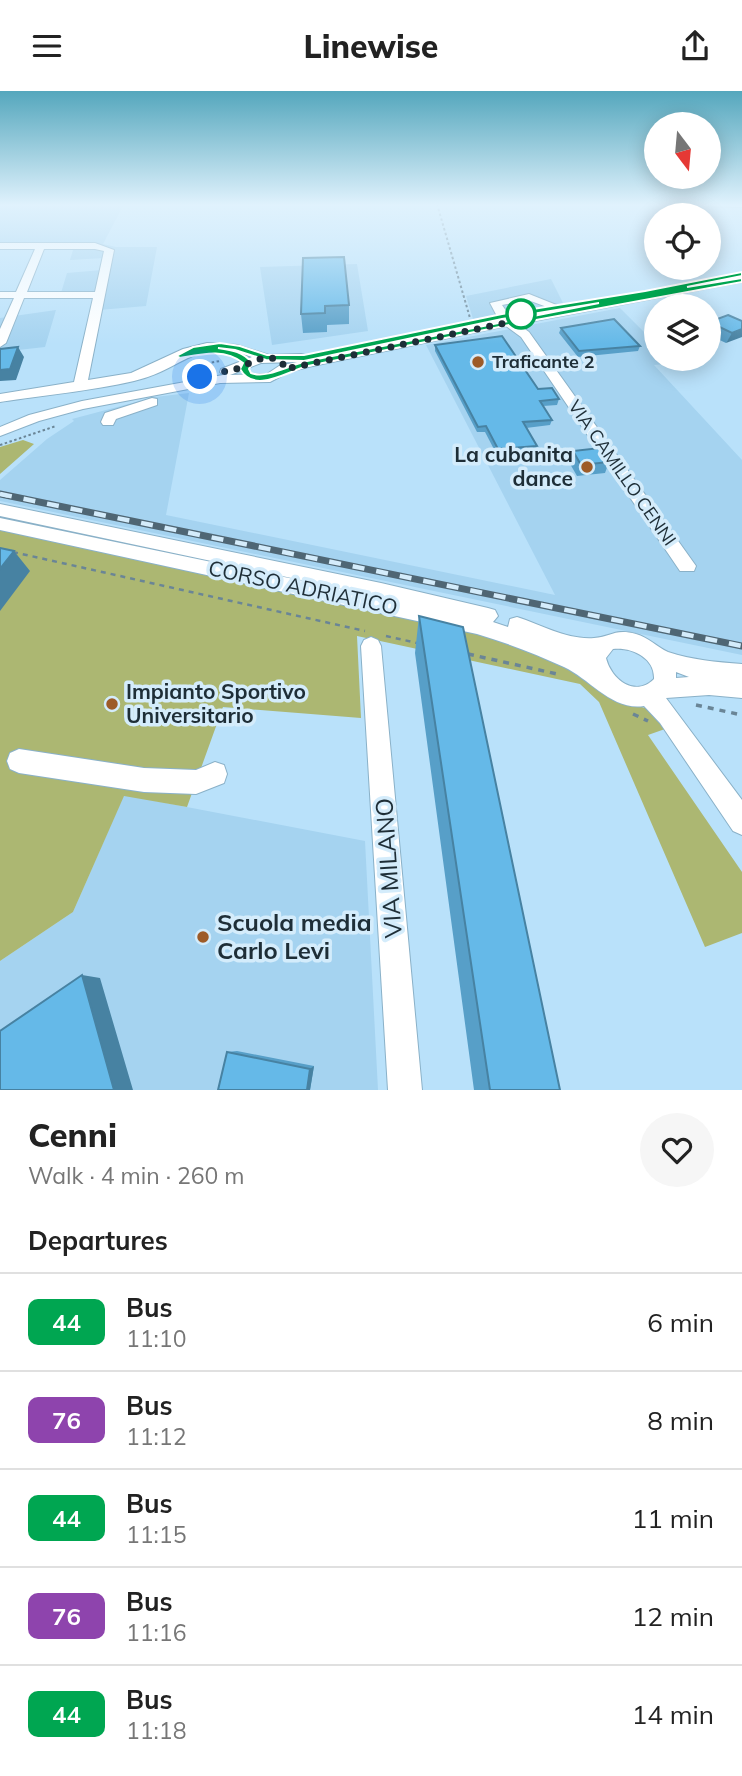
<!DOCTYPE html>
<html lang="en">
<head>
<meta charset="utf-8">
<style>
	:root { --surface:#fff; --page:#f6f6f6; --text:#222; --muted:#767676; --line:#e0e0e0 }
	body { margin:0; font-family:Mulish,sans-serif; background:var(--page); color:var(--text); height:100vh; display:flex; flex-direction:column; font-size:26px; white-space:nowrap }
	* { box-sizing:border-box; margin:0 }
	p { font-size:23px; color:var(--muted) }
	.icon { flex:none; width:38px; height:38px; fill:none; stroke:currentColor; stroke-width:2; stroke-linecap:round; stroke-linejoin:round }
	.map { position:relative; height:999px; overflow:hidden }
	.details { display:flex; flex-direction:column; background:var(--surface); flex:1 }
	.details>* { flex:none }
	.badge { padding:0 14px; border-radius:10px; font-size:24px; line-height:46px }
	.needle { width:46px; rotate:164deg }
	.controls { position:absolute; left:644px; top:21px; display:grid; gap:14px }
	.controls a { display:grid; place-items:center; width:77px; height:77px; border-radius:50%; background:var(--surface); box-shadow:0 4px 18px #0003; font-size:35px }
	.you { position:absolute; width:35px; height:35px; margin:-18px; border:5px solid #fff; border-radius:50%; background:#1a73e8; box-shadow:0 0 0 10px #1a73e833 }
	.map>.badge { position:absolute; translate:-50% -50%; box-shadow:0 0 0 4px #fff }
	h2 { padding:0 28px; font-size:26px; line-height:63px }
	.round { display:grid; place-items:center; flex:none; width:74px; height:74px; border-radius:37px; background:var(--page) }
	.overview { display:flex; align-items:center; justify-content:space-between; height:119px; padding:0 28px }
	h1 { font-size:33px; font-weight:800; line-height:52px }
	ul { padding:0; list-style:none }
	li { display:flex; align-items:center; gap:21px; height:98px; padding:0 28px; border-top:2px solid var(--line) }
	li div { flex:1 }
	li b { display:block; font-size:26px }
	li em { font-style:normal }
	li .badge { min-width:77px; font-weight:700; text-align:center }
	header { display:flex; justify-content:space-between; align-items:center; height:91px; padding:0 28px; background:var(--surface); font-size:32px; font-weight:800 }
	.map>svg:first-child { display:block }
</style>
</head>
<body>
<header><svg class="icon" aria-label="menu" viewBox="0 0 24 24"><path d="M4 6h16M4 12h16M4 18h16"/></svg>Linewise<svg class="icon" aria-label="share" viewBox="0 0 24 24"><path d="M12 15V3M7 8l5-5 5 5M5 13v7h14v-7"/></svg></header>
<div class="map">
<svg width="742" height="999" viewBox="0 0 742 999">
	<rect width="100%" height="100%" fill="#b9e1fa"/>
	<!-- built -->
	<path fill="#a5d3f0" d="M0 113H124L103 153 116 156H157L146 215 99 219 102 203 61 202 67 182 102 179 104 167 70 169 74 156H0Z
		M357 173 368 240 272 254 260 176Z
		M551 188 563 212 473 228 466 205Z
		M620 217 656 253V268H671L675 272 654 274 742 369V564L0 410V389L47 348 74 330 72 328 155 306 189 302 166 424 555 504 426 254Z
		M56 219 45 256 0 261V227Z
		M124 704 365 750 378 999H0V870L73 821Z"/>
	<!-- green -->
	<path fill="#acb772" d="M23 349 34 353 0 383V356Z
		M0 439 457 533 550 564 619 609 648 618 665 638 648 644 742 781V842L705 856 599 611 580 593 357 545 361 627 223 616 187 716 124 705 73 821 0 870Z"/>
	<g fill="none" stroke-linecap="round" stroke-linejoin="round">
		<defs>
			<path id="minor" d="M698 113H742V116L702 115Z
				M0 152H95L114 159 88 289 131 282 183 258 207 252 237 254 269 264 301 263 305 264 306 268 499 229 490 212 529 203 564 217 742 185V191L518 233 529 241 696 475 694 480H680L521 246 506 235 308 276 289 281 270 291 220 292 83 318 39 330 0 345V336L29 324 82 310 223 284 220 281 221 278 252 266C192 246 186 278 134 290 91 300 44 304 0 311V303L74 291 93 207H24L6 252 0 256V238L14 207H0V201H16L35 158H0ZM44 158H95L104 160 95 201H27ZM528 209 555 219 511 227 502 214ZM297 271 279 275 267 283 230 284 261 272Z
				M152 307 157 308V314L116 328 113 334H103L101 331 105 322Z
				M0 413 381 492 488 517 495 519 498 525 493 531 508 536 510 528 517 526C542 534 567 549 594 547 611 546 615 537 636 543 648 546 657 556 668 561 692 569 716 571 742 573V607L709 604 666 607 742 709V744L733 740 660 632 644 615C612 620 590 588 564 576 536 563 507 552 477 543L0 439V427L385 507 0 425ZM613 558C632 556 655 567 654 588 635 607 611 588 606 567ZM676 581 689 586 676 587Z
				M371 546 378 549 381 555 422 999H388L361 555 364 549Z
				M19 658 144 677 196 679 215 671 224 674 227 683 224 692 196 703 144 701 19 682 10 678 7 670 10 662Z"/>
		</defs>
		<!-- minor casing -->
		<use href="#minor" stroke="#8ab1c8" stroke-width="2"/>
		<!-- path-far2 -->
		<path stroke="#6a8596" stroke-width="2" stroke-dasharray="2.5 2.5" stroke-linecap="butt" d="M437 113 470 227
			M192 275 220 270
			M0 354 56 335"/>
		<!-- path-far1 -->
		<path stroke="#6a8596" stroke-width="2.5" stroke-dasharray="5 5" stroke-linecap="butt" d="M13 461 365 540
			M386 545 417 552"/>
		<!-- path -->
		<path stroke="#6a8596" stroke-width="3.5" stroke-dasharray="6 6" stroke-linecap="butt" d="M468 563 557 583
			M696 614 742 624
			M633 623 648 630"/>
		<!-- minor -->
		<use href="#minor" fill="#fff" fill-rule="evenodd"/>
		<defs>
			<path id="rail-far1" d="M0 403 8 405"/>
			<path id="rail" d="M0 403 742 555"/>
		</defs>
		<!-- rail-far1 casing -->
		<use href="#rail-far1" stroke="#4f6674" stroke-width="5"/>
		<!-- rail casing -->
		<use href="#rail" stroke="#4f6674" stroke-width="7"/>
		<!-- rail-far1 -->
		<use href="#rail-far1" stroke="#d4ecfb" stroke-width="3.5" stroke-dasharray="10" stroke-linecap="butt"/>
		<!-- rail -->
		<use href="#rail" stroke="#d4ecfb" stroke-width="4.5" stroke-dasharray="12" stroke-linecap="butt"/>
	</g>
	<!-- wall -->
	<path fill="#579fc8" d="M303 167 349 214V233L327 234V241L303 242 301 223Z
		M742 230 726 252 709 244V231Z
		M561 237 640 255 638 260 578 266 559 242Z
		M435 254 559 308 557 314 543 315 552 329 550 334 526 337 537 355 535 360 497 364 485 341H477L435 260Z
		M573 360 609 371 605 382 577 385 569 371Z
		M419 525 560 999H474L415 562Z
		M237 960 314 975 310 999H218L227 961Z"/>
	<!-- shaded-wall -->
	<path fill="#4782a2" d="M742 238V246L726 252 732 242Z
		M18 256 24 266 16 289 0 290V279Z
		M14 460 30 480 0 520V478Z
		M82 884 100 887 133 999H114Z
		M314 975 310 999H307L310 978Z"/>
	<!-- building -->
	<path fill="#65b9e8" stroke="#4782a2" stroke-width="2" d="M344 166 349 214 325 215V222L301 223 303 167Z
		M728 224 742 230V238L732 242 709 231Z
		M614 228 640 255 579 260 561 237Z
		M502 245 538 298 552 297 559 308 540 310 552 329 523 331 537 355 498 358 486 335 478 336 435 254Z
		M18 256 10 278 0 279V258Z
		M600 357 609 371 581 374 573 360Z
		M0 457 14 460 0 478Z
		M419 525 463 536 560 999H490Z
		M82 884 114 999H0V940Z
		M227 961 310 978 307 999H218Z"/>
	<!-- sky -->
	<linearGradient id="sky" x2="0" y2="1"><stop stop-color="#55a7bd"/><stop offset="0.45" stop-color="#e0f2fd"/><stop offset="1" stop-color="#e0f2fd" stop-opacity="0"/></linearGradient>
	<rect width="742" height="253" fill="url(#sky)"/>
	<!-- line -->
	<path fill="#00a651" stroke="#fff" stroke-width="2" fill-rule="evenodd" d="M742 181V185L687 196 742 187V191L509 234 308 275C288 280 254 304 240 278L243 272C225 257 202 263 180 267L176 265 193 256 220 252 240 255 267 264H304L502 223 645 200ZM599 212 307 270C289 274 267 288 251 282L249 278 252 272C244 261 232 259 218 257L235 259 266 269 304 270 502 228Z"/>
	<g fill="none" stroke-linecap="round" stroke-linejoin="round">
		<!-- walk -->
		<path stroke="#1e2e37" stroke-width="7" stroke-dasharray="0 12.6" d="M200 286 236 278 259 268 272 267 282 271 285 278 525 228 521 223"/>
	</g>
	<!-- markers -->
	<circle fill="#fff" stroke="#00a651" stroke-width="3.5" cx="521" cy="223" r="14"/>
	<g fill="#9d5b28" stroke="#d4ecfb" stroke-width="2.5">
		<circle cx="478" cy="271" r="7"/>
		<circle cx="587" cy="376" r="7"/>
		<circle cx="112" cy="613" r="7"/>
		<circle cx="203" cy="846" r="7"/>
	</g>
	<g text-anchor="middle" stroke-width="7" stroke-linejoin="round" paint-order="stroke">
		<!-- far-poi labels -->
		<g font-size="18" font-weight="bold" fill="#1e2e37" stroke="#d4ecfb" text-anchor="start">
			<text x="492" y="277">Traficante 2</text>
		</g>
		<!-- far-street labels -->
		<g font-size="18" fill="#1e2e37" stroke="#d4ecfb">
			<text transform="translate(622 382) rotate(55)" y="6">VIA CAMILLO CENNI</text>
		</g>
		<!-- poi labels -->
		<g font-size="21" font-weight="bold" fill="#1e2e37" stroke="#d4ecfb" text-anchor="end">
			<text x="573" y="371">La cubanita<tspan x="573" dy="24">dance</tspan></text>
			<text x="126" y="608" text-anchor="start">Impianto Sportivo<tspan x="126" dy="24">Universitario</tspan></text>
		</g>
		<!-- street labels -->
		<g font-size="21" fill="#1e2e37" stroke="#d4ecfb">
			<text transform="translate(303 497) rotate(12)" y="7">CORSO ADRIATICO</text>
		</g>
		<!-- near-street labels -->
		<g font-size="24" fill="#1e2e37" stroke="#d4ecfb">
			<text transform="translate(389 777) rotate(-94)" y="8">VIA MILANO</text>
		</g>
		<!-- near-poi labels -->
		<g font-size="24" font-weight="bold" fill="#1e2e37" stroke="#d4ecfb" text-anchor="start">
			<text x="217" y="840">Scuola media<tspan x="217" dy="28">Carlo Levi</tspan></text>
		</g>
	</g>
</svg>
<div class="controls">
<a><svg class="needle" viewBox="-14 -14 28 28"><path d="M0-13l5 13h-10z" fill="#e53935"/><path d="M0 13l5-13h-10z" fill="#767676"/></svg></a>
<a><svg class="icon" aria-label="locate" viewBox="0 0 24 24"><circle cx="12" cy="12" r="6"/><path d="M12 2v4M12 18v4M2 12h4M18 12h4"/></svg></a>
<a><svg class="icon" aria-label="layers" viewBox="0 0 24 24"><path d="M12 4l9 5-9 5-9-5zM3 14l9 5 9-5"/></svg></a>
</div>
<div class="you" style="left:200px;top:286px"></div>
</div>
<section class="details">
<div class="overview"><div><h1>Cenni</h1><p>Walk · 4 min · 260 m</p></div><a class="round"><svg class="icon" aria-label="heart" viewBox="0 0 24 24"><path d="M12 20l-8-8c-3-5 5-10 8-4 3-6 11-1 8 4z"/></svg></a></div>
<h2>Departures</h2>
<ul>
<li><span class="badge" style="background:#00a651;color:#fff">44</span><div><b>Bus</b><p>11:10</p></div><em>6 min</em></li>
<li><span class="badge" style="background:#8e44ad;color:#fff">76</span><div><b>Bus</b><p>11:12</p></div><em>8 min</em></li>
<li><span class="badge" style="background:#00a651;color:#fff">44</span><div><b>Bus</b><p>11:15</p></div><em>11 min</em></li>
<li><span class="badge" style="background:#8e44ad;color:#fff">76</span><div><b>Bus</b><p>11:16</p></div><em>12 min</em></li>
<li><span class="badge" style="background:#00a651;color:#fff">44</span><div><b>Bus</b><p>11:18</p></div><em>14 min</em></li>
</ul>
</section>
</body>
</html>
